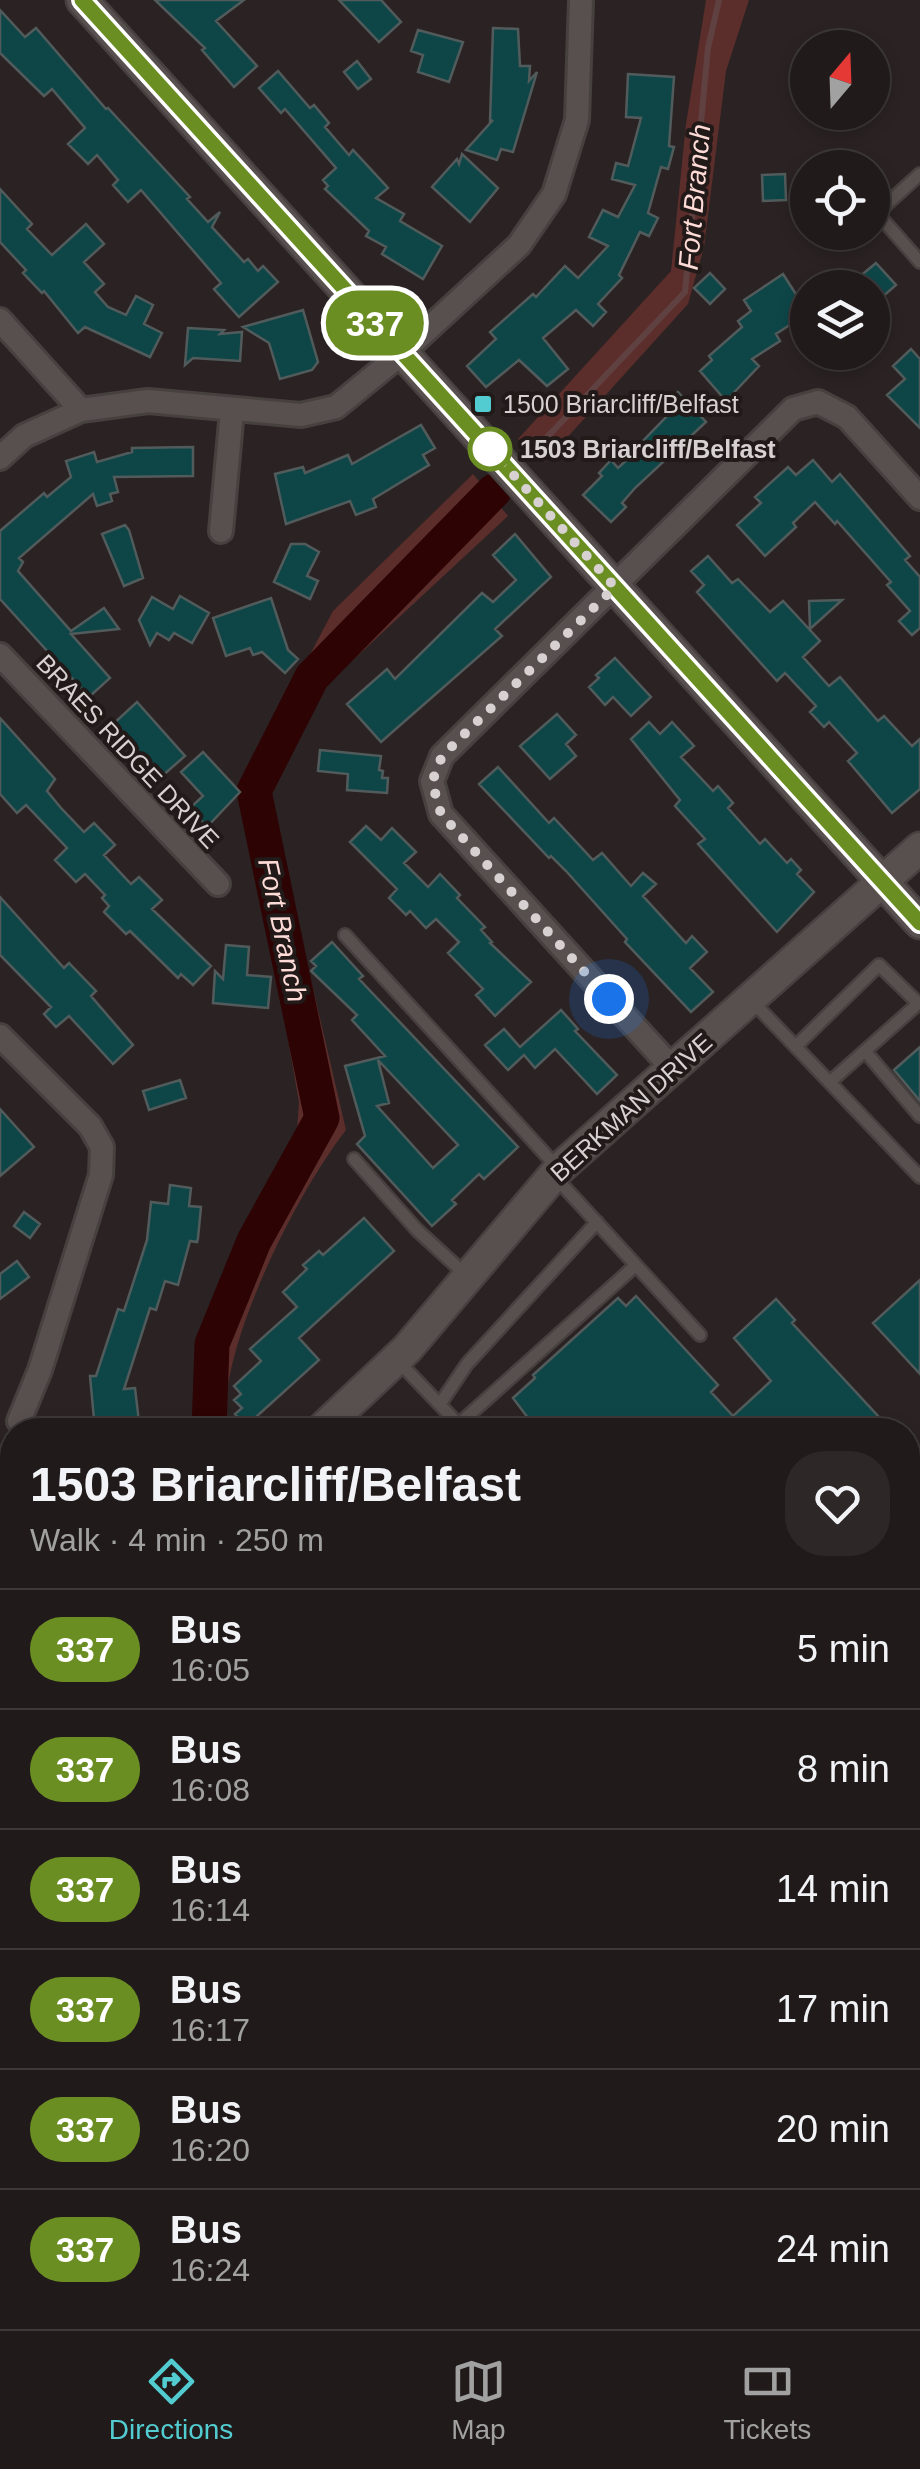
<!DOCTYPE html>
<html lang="en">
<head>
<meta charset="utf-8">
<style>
	:root { --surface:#201a1a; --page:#2d2727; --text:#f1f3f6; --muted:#a2a1a2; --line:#3d3839; --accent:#52ccd0 }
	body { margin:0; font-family:Arial,sans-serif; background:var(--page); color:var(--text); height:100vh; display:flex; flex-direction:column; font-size:38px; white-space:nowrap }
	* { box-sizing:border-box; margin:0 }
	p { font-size:32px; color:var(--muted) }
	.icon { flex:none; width:55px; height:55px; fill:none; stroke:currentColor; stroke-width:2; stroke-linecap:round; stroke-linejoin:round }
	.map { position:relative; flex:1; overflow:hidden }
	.drawer { position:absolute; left:0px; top:1418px; width:920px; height:912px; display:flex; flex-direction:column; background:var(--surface); border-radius:40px 40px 0 0; box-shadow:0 5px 15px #0003,0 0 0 2px var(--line) }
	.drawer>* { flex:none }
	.badge { padding:0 20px; border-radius:32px; font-size:35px; line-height:65px }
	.needle { width:65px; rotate:19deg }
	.fabs { position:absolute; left:790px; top:30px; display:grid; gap:20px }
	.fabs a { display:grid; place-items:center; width:100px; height:100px; border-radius:50%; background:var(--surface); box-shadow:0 5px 15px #0003,0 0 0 2px var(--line); font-size:50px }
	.you { position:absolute; width:50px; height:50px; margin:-25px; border:8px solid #fff; border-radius:50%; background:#1a73e8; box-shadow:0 0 0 15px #1a73e833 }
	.map>.badge { position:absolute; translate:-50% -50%; box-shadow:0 0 0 5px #fff }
	.round { display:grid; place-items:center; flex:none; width:105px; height:105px; border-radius:40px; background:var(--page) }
	.summary { display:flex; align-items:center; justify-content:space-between; height:170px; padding:0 30px }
	h1 { font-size:48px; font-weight:600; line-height:75px }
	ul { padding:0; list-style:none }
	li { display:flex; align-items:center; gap:30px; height:120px; padding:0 30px; border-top:2px solid var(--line) }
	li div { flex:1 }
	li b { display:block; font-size:38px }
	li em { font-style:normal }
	li .badge { min-width:110px; font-weight:700; text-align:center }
	.tab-bar { display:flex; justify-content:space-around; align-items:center; height:140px; border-top:2px solid var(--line); background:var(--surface); font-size:28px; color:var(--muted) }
	.tab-bar a { display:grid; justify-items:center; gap:5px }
	.tab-bar .on { color:var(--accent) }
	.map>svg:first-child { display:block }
</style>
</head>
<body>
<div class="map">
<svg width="920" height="2329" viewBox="0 0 920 2329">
	<rect width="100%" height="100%" fill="#2b2323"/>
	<!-- green -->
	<path fill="#5c2e2b" d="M706 0H749L726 71 704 247 688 304 545 462 518 439 671 271 686 124Z
		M473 474 508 516 325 686 269 800 346 1130C298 1192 238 1313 227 1391 225 1403 228 1418 229 1430H195L196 1340 237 1251 296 1147 299 1102 250 823 245 778 333 611Z"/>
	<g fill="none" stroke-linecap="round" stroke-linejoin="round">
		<!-- stream -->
		<path stroke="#604142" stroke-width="6" d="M531 454 685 292 708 48 719 0"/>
		<!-- river -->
		<path stroke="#2d0304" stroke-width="35" d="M209 1430 212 1344 254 1241 322 1118 254 791 312 677 494 491
			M166 2318 167 2329"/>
	</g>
	<!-- building -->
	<path fill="#0e4648" stroke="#525b5b" stroke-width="2.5" fill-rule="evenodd" d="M155 0H244L216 21 257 66 234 87 202 50 205 48Z
		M339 0H381L401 22 379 42Z
		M0 10 25 37 36 28 106 109 108 108 190 197 187 199 208 222 220 212 212 227 244 262 248 259 258 271 263 266 278 282 239 317 214 289 221 283 141 190 128 202 113 185 118 180 97 155 88 164 68 144 85 128 52 89 44 96 0 53Z
		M493 28 518 29 520 66H530L529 81 537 72 513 152 501 149 497 160 466 150 493 120 490 122Z
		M418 30 463 42 449 82 418 72 423 55 411 51Z
		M357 61 371 79 358 89 344 72Z
		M278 71 310 108 314 105 329 123 325 127 349 155 353 150 388 188 376 198 404 214 400 221 442 246 423 279 382 254 386 247 366 236 369 231 325 189 328 186 323 180 336 168 285 109 281 113 259 88Z
		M628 74 674 77 669 146 674 147 668 169 661 167 648 213 658 218 649 236 640 232 619 275 622 278 598 304 606 312 593 326 576 310 543 338 568 369 547 386 519 360 486 387 467 366 496 339 490 332 533 294 536 297 565 266 578 278 608 246 589 237 603 210 618 217 635 185 612 179 616 163 628 166 641 118 626 117Z
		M462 154 498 188 470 222 432 187 457 159 459 164Z
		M785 174 786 200 763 201 762 175Z
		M0 189 32 224 27 229 52 255 86 224 104 244 84 262 104 284 95 292 108 307 126 315 136 296 153 305 144 324 162 333 150 357 85 327 78 333 44 291 42 293 23 273 26 270 0 242Z
		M876 263 896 285 872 306V288H866L858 278Z
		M710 273 725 289 710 304 694 288Z
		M783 274 808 313 776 334 780 341 752 359 759 366 726 401 700 371 712 360 709 356 742 327 738 321 751 311 744 300Z
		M303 310 318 362 312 370 280 379 269 343 243 327Z
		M188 328 224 330 220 334 242 332 240 361 193 358 185 365Z
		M911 349 920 359V428L887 395 905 379 893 366Z
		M678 392 706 422 635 488 622 503 626 507 611 522 583 495 602 476 599 473 611 460 618 468 641 447 639 445 669 414 662 407Z
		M421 425 435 448 423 455 429 465 373 499 376 507 356 515 350 501 286 524 275 474 303 467 305 473 348 455 352 464Z
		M193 447V476L114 477 118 492 110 494 112 501 97 506 93 494 19 558 23 562 18 571 71 631 104 608 119 629 71 634 110 678 89 697 0 599V531L44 493 47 497 71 477 66 461 94 452 97 462 132 452V448Z
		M813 460 832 482 840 474 910 556 905 560 920 577V628L912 635 899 621 910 611 887 585 891 582 837 521 835 524 815 502 793 523 796 527 765 556 737 525 761 503 755 497 788 467 796 475Z
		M125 525 129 530 143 578 124 586 102 534Z
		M515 534 551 577 495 629 502 636 381 742 347 704 387 669 395 679 482 593 493 602 516 580 493 555Z
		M291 544H305L319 552 307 576 318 581 310 599 274 582Z
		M708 556 732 583 738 579 770 612 783 601 810 630 820 641 803 657 829 686 840 677 878 721 884 716 912 746 920 739V789L892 813 848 761 857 753 829 722 824 727 810 712 816 706 785 673 777 681 697 592 704 585 691 571Z
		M180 596 209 613 192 643 174 633 169 640 157 633 150 645 139 620 152 597 173 609Z
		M271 598 288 650 298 659 285 673 262 652 253 655 250 648 226 656 213 618Z
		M842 600 810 629 809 601Z
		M615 658 651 697 631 716 613 697 605 705 589 687 599 678 596 675Z
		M137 702 185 756 161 777 113 724Z
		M557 714 576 735 566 744 576 756 550 779 520 746Z
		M0 718 55 779 47 791 61 808 84 832 94 823 115 845 104 855 131 884 139 877 162 900 152 909 211 966 193 985 181 974 178 978 130 931 126 934 104 912 109 906 102 898 105 895 85 874 76 882 55 860 67 848 26 805 17 813 0 794Z
		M649 722 660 734 672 722 694 746 681 757 713 791 718 786 733 803 728 808 760 844 765 839 787 863 791 859 801 870 797 874 814 892 777 932 698 844 705 839 675 806 680 800 631 739Z
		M320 750 381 756 379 770 383 771 382 778H388L387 793 347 790 348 774 318 771Z
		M203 752 240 792 207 827 190 808 203 796 181 772Z
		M498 767 549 823 554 818 593 860 602 853 631 886 643 873 656 884 643 896 686 943 692 936 707 952 690 968 713 992 691 1012 625 942 627 939 566 871 551 856 549 858 479 784Z
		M366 826 381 840 392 828 416 852 404 863 428 887 440 874 460 895 457 898 485 927 481 930 492 942 490 943 531 982 495 1016 476 995 483 989 448 953 459 942 436 919 426 928 410 911 406 915 389 898 397 889 350 842Z
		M0 897 64 968 69 963 96 991 91 996 133 1045 113 1064 69 1016 56 1027 44 1014 51 1007 0 955Z
		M332 942 363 976 359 979 518 1147 484 1179 479 1174 452 1200 456 1204 432 1226 357 1144 365 1136 345 1066 385 1056 352 1020 357 1015 311 971 316 966 311 961ZM378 1060 458 1145 433 1168 377 1106 389 1103Z
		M226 945 249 947 247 975 271 977 268 1008 213 1003 215 971 223 979Z
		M561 1010 578 1029 575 1031 617 1075 597 1094 555 1049 535 1068 524 1055 508 1070 485 1045 504 1029 520 1047Z
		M920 1047V1101L894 1070Z
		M180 1080 186 1098 149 1110 143 1091Z
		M0 1109 34 1147 0 1176Z
		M170 1185 191 1188 189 1206 201 1207 198 1238 197 1242 190 1241 178 1285 165 1281 156 1310 150 1308 124 1389 135 1388 140 1430H95L90 1376H96L118 1309 124 1311 147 1240 151 1202 168 1204Z
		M24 1212 40 1224 30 1238 14 1226Z
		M364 1218 394 1251 299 1338 319 1360 246 1426 235 1414 242 1408 234 1400 241 1394 234 1386 261 1361 250 1349 297 1307 283 1292 307 1269 303 1265 319 1251 323 1255Z
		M17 1261 29 1277 0 1299V1274Z
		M920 1280V1374L873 1323Z
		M636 1296 718 1385 711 1392 733 1416 771 1381 734 1338 776 1299 795 1320 792 1323 891 1430H537L513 1398 535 1378 533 1375 618 1298 626 1306Z"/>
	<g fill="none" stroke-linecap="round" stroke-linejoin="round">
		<defs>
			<path id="lane" d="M920 174 877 213 920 262
				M345 935 556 1166
				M753 1002 920 1177
				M796 1046 879 965 918 1003
				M865 1051 920 1116
				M830 1082 920 1002
				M354 1159 417 1230 466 1275
				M556 1178 700 1335
				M399 1362 464 1430
				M440 1404 467 1364 597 1222
				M459 1424 636 1265
				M908 1848 920 1836
				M908 1890 919 1902"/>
			<path id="street" d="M0 320 81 410
				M0 458 24 436 81 410 148 401 301 415 336 407 402 353 519 245 554 194 577 120 581 0
				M221 531 232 411
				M0 655 218 884
				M0 1036 90 1126 102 1147 101 1175 40 1370 19 1421
				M674 1070 441 814 432 781 442 756 793 409 818 402 847 417 920 498
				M0 1783 12 1797
				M908 2141 920 2150
				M0 2225 12 2260
				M24 2318 25 2329
				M332 2318 333 2329
				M654 2329V2318"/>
			<path id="secondary" d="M82 0 920 923
				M321 1430 407 1349 559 1169 920 848
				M0 1720 12 1709"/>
		</defs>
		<!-- lane casing -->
		<use href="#lane" stroke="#46403f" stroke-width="16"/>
		<!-- street casing -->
		<use href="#street" stroke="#46403f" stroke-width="28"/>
		<!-- secondary casing -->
		<use href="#secondary" stroke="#46403f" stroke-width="35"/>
		<!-- lane -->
		<use href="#lane" stroke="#58504f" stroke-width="11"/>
		<!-- street -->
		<use href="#street" stroke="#58504f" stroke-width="22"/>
		<!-- secondary -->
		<use href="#secondary" stroke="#58504f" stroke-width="30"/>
	</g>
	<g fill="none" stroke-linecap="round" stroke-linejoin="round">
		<defs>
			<path id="line" d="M82 0 920 923"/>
		</defs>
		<!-- line casing -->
		<use href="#line" stroke="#fff" stroke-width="22"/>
		<!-- line -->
		<use href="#line" stroke="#6b8e23" stroke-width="15"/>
		<!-- walk -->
		<path stroke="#d7d2d1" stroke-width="10" stroke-dasharray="0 18" d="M490 449 615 587 442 756 432 782 441 814 609 999"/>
	</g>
	<!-- markers -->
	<rect fill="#52ccd0" stroke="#211a19" stroke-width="4" x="473" y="394" width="20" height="20" rx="5"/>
	<circle fill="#fff" stroke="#6b8e23" stroke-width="5" cx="490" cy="449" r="20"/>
	<g text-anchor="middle" stroke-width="8" stroke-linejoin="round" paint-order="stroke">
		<!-- poi labels -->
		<g font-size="25" fill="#d7d2d1" stroke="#211a19" text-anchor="start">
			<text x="503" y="413">1500 Briarcliff/Belfast</text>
		</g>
		<!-- stop labels -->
		<g font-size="25" font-weight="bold" fill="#d7d2d1" stroke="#211a19" text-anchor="start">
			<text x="520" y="458">1503 Briarcliff/Belfast</text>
		</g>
		<!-- street labels -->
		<g font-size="25" fill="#d7d2d1" stroke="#211a19">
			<text transform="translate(128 751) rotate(47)" y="9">BRAES RIDGE DRIVE</text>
			<text transform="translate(631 1107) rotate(-42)" y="9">BERKMAN DRIVE</text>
		</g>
		<!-- water labels -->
		<g font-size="28" font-style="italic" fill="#fedbd7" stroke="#211a19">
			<text transform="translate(694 197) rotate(-85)" y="10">Fort Branch</text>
			<text transform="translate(283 930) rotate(78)" y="10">Fort Branch</text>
		</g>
	</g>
</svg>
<div class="fabs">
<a><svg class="needle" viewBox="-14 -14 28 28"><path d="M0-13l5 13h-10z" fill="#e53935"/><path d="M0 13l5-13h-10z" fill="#a2a1a2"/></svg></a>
<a><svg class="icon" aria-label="locate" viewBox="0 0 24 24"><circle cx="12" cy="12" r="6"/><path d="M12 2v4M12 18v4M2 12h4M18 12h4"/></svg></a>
<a><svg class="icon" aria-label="layers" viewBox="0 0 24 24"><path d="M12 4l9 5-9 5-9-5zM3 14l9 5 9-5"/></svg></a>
</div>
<div class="you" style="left:609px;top:999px"></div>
<b class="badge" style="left:375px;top:323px;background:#6b8e23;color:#fff">337</b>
<section class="drawer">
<div class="summary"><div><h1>1503 Briarcliff/Belfast</h1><p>Walk · 4 min · 250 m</p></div><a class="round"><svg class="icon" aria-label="heart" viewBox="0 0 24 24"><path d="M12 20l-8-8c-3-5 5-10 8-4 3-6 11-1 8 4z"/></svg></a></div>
<ul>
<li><span class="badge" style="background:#6b8e23;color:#fff">337</span><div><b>Bus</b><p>16:05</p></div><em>5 min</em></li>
<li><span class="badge" style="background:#6b8e23;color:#fff">337</span><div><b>Bus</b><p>16:08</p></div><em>8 min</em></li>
<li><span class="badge" style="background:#6b8e23;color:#fff">337</span><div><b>Bus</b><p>16:14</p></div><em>14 min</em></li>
<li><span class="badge" style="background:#6b8e23;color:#fff">337</span><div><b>Bus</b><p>16:17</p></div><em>17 min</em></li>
<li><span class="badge" style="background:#6b8e23;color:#fff">337</span><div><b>Bus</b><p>16:20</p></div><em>20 min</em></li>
<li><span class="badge" style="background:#6b8e23;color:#fff">337</span><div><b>Bus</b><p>16:24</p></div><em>24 min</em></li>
</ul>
</section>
</div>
<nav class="tab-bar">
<a class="on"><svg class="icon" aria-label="directions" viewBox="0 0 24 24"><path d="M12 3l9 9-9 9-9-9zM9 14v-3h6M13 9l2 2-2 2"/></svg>Directions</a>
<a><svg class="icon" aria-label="map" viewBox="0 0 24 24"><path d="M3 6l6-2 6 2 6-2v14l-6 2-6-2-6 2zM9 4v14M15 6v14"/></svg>Map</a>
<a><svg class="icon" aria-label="tickets" viewBox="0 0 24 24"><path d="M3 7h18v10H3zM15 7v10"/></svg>Tickets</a>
</nav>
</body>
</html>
